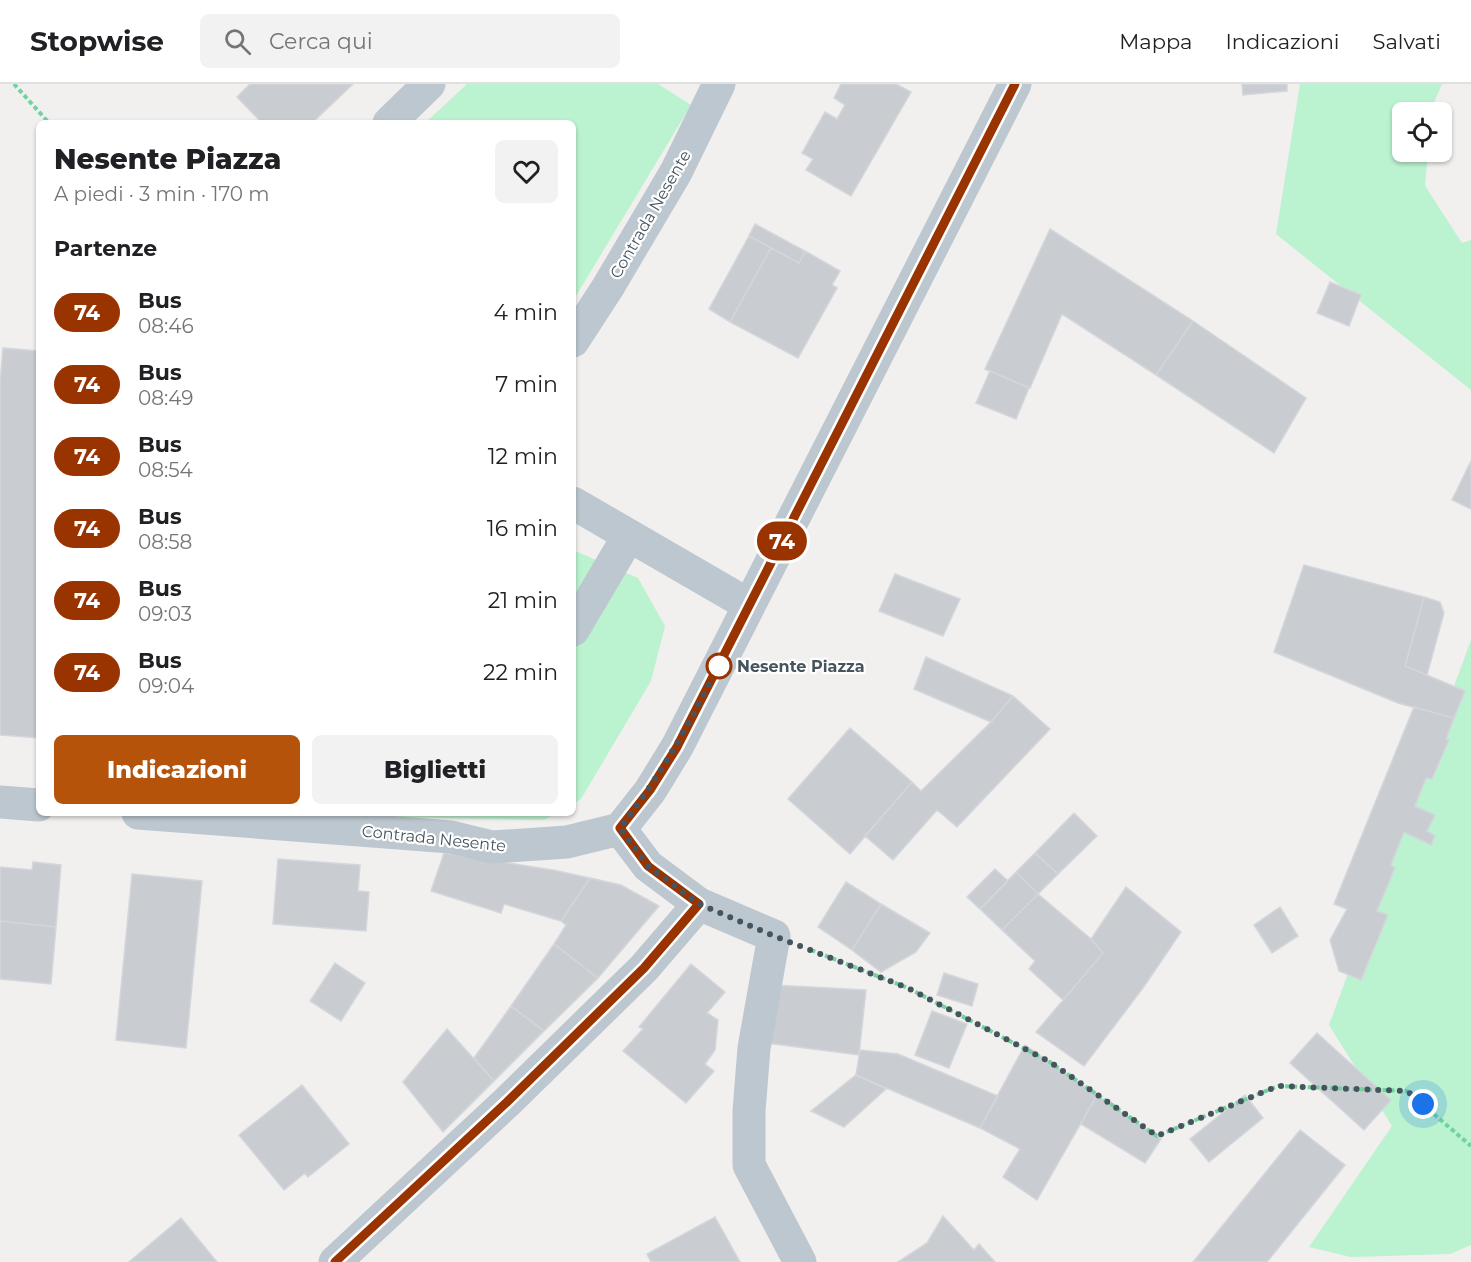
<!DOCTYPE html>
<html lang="it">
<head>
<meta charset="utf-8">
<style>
	:root { --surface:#fff; --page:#f2f2f2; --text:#202124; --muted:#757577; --line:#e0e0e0; --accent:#b45309 }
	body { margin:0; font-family:Montserrat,sans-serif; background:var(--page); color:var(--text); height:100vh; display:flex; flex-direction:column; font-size:22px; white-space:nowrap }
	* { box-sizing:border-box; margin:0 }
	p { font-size:20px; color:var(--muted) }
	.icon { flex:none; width:33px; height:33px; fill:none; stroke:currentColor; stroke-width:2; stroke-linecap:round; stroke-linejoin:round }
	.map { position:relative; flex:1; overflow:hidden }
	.panel { position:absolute; left:36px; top:36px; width:540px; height:696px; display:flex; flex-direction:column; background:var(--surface); border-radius:9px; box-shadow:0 2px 4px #0004 }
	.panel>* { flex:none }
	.badge { padding:0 12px; border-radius:20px; font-size:21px; line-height:39px }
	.tools { position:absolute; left:1392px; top:18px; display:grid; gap:12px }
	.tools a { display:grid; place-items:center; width:60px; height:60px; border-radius:9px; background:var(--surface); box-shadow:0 2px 4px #0004; font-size:30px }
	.you { position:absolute; width:30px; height:30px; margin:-15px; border:4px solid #fff; border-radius:50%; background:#1a73e8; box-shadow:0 0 0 9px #1a73e833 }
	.map>.badge { position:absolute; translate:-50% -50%; box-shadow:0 0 0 3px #fff }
	h2 { padding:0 18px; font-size:22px; line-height:54px }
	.round { display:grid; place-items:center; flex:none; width:63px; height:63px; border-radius:9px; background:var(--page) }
	.overview { display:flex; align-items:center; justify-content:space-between; height:102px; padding:0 18px }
	h1 { font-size:28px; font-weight:800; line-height:45px }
	.button { display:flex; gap:12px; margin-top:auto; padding:12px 18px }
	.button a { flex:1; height:69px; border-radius:9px; background:var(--accent); color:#fff; font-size:24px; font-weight:800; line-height:69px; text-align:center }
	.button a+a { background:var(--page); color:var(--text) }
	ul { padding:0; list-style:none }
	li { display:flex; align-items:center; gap:18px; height:72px; padding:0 18px }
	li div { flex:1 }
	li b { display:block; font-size:22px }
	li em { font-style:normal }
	li .badge { min-width:66px; font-weight:700; text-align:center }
	header { display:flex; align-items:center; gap:36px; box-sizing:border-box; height:84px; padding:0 30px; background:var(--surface); border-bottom:2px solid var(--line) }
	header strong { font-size:28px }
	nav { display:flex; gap:33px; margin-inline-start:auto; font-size:21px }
	.search { width:420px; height:54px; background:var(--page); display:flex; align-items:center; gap:15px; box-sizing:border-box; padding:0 21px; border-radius:9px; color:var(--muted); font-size:22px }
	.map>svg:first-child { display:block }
</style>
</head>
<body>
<header>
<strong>Stopwise</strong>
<div class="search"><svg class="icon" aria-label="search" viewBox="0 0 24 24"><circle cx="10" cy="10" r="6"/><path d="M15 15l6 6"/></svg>Cerca qui</div>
<nav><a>Mappa</a><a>Indicazioni</a><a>Salvati</a></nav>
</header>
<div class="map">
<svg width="1471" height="1178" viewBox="0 0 1471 1178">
	<rect width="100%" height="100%" fill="#f2efef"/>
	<!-- green -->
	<path fill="#bbf2cf" d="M467 0H658L691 21 573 217V39H425Z
		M1300 0H1442L1432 23 1431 28H1402V68H1428L1425 102 1462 159 1471 156V306L1276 150Z
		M573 466 638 494 665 542 651 597 581 715 573 720Z
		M1471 556V1161L1450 1170 1351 1173 1309 1163 1392 1042 1329 941Z
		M389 729H557L544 736 389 733Z"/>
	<!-- building -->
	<path fill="#c9cdd2" stroke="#d3d6db" stroke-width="1.5" d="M250 0H353L312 39H262L237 13Z
		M841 0H896L911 8 851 112 806 86 813 75 802 69 825 28 837 35 845 21 834 14Z
		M1242 0H1287V7L1243 11Z
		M755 140 805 167 799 179 749 152Z
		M1050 145 1193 237 1156 291 1062 230 1030 304 985 285Z
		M749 152 771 164 730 238 709 225Z
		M771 164 799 179 805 167 840 187 832 201 837 204 798 274 730 238Z
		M1330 198 1361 211 1349 242 1317 229Z
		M1193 237 1306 314 1274 369 1156 291Z
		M3 264 39 267V654L0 651V299Z
		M990 287 1029 304 1016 335 976 319Z
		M1471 377V425L1452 416Z
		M1304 481 1424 513 1405 582 1465 607 1454 634 1398 619 1274 568Z
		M895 490 960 515 943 552 879 527Z
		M1424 513 1440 518 1444 529 1427 591 1405 582Z
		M926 573 1013 612 991 638 914 605Z
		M1013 612 1050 645 957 743 937 726 893 776 865 752 912 698 921 707 991 638Z
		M1414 623 1454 634 1446 655 1449 656 1432 695 1426 694 1415 722 1435 731 1427 747 1435 752 1431 761 1404 748 1391 781 1395 784 1377 827 1388 831 1361 896 1339 887 1330 856 1347 825 1334 820Z
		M850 644 912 698 850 770 788 715Z
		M1074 729 1097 752 1058 790 1035 769Z
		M444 769 553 786 590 794 561 837 504 820 501 829 431 807Z
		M1035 769 1058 790 1038 810 1016 788Z
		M278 775 360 781 358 807 369 808 366 847 273 840Z
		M33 778 61 781 56 843 0 837V783L32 786Z
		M995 785 1008 797 980 825 967 813Z
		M1016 788 1038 810 1002 846 980 825Z
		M132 790 202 797 186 964 116 956Z
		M590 794 621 801 659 822 598 894 554 860 566 841 561 837Z
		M846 798 881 820 852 866 818 843Z
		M1126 803 1181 848 1143 904 1084 982 1036 948 1103 869 1091 855Z
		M1038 810 1091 855 1103 869 1063 916 1029 885 1035 877 1002 846Z
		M881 820 930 849 916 868 881 888 852 866Z
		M1280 823 1298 852 1272 869 1254 841Z
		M0 837 56 843 51 900 0 895Z
		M554 860 598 894 544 947 511 922Z
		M335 879 365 899 341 937 310 917Z
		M691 880 725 908 707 929 718 936 715 966 705 980 714 987 686 1019 623 967 643 945 639 943Z
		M944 889 978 900 972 922 937 911Z
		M773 901 866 906 859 971 767 959Z
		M511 922 544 947 494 997 474 974Z
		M932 927 967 940 949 984 915 971Z
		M447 945 494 997 443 1048 403 998Z
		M1317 949 1391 1016 1364 1046 1290 979Z
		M1025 961 1097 1011 1037 1116 1003 1093 1020 1065 980 1044Z
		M860 966 898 970 998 1012 980 1044 856 991Z
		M856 991 886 1005 844 1043 811 1027Z
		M302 1001 349 1060 308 1093 305 1089 284 1106 239 1051Z
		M1097 1011 1161 1055 1145 1079 1081 1040Z
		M1245 1011 1263 1034 1209 1078 1190 1055Z
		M1300 1046 1345 1081 1267 1178H1193Z
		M943 1132 974 1166 979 1160 995 1178H898L927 1159Z
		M715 1133 740 1178H651L647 1170Z
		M181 1134 217 1178H129Z"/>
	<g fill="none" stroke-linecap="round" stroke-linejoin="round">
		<!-- path -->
		<path stroke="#71d3a0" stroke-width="4" stroke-dasharray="4.5 3" stroke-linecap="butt" d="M14 0 49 39
			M811 866 908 904 1050 978 1157 1052 1278 1002 1407 1007 1471 1062"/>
		<!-- minor -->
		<path stroke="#bcc7cf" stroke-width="33" d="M389 39 429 0
			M573 257 608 203 676 88 719 0
			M573 419 749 521
			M573 546 628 453
			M0 718 39 721
			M138 729 451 753 492 763 567 758 620 745 650 707 677 663 1015 0
			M620 745 648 782 699 820 774 852 754 964 749 1027V1081L800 1178
			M335 1178 507 1018 644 884 699 820"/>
	</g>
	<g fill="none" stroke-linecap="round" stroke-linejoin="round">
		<defs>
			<path id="line" d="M335 1178 507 1018 644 884 699 820 648 782 620 744 650 706 677 663 1015 0"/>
		</defs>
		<!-- line casing -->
		<use href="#line" stroke="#fff" stroke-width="14"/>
		<!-- line -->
		<use href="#line" stroke="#930" stroke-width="9"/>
		<!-- walk -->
		<path stroke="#46545e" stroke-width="6" stroke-dasharray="0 10.8" d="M719 582 721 577C691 636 661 692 620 744L648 782 699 820 774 852 908 904 1050 978 1157 1052 1278 1002 1407 1007 1423 1020"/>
	</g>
	<!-- markers -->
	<circle fill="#fff" stroke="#930" stroke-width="3" cx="719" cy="582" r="12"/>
	<g text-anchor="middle" stroke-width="4.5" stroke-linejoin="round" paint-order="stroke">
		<!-- street labels -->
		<g font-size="16" fill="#46545e" stroke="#fff">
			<text transform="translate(650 130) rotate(-60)" y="6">Contrada Nesente</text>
			<text transform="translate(434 754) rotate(6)" y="6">Contrada Nesente</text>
		</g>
		<!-- stop labels -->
		<g font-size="16" font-weight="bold" fill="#46545e" stroke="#fff" text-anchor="start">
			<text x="737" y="588">Nesente Piazza</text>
		</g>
	</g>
</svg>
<div class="tools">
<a><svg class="icon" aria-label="locate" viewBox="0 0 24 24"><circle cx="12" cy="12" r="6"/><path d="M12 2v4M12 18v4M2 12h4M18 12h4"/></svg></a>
</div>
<div class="you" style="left:1423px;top:1020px"></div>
<b class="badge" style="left:782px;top:457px;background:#930;color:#fff">74</b>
<section class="panel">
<div class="overview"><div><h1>Nesente Piazza</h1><p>A piedi · 3 min · 170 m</p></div><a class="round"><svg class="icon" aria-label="heart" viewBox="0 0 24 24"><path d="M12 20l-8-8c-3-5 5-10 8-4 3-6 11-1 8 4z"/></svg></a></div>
<h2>Partenze</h2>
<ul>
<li><span class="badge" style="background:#930;color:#fff">74</span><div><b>Bus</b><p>08:46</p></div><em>4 min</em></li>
<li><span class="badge" style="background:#930;color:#fff">74</span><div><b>Bus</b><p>08:49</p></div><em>7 min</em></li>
<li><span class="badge" style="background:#930;color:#fff">74</span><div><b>Bus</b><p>08:54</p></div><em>12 min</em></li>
<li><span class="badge" style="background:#930;color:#fff">74</span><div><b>Bus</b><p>08:58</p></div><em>16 min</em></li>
<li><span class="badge" style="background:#930;color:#fff">74</span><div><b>Bus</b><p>09:03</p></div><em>21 min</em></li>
<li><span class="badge" style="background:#930;color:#fff">74</span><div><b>Bus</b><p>09:04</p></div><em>22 min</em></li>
</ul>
<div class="button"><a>Indicazioni</a><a>Biglietti</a></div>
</section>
</div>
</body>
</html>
